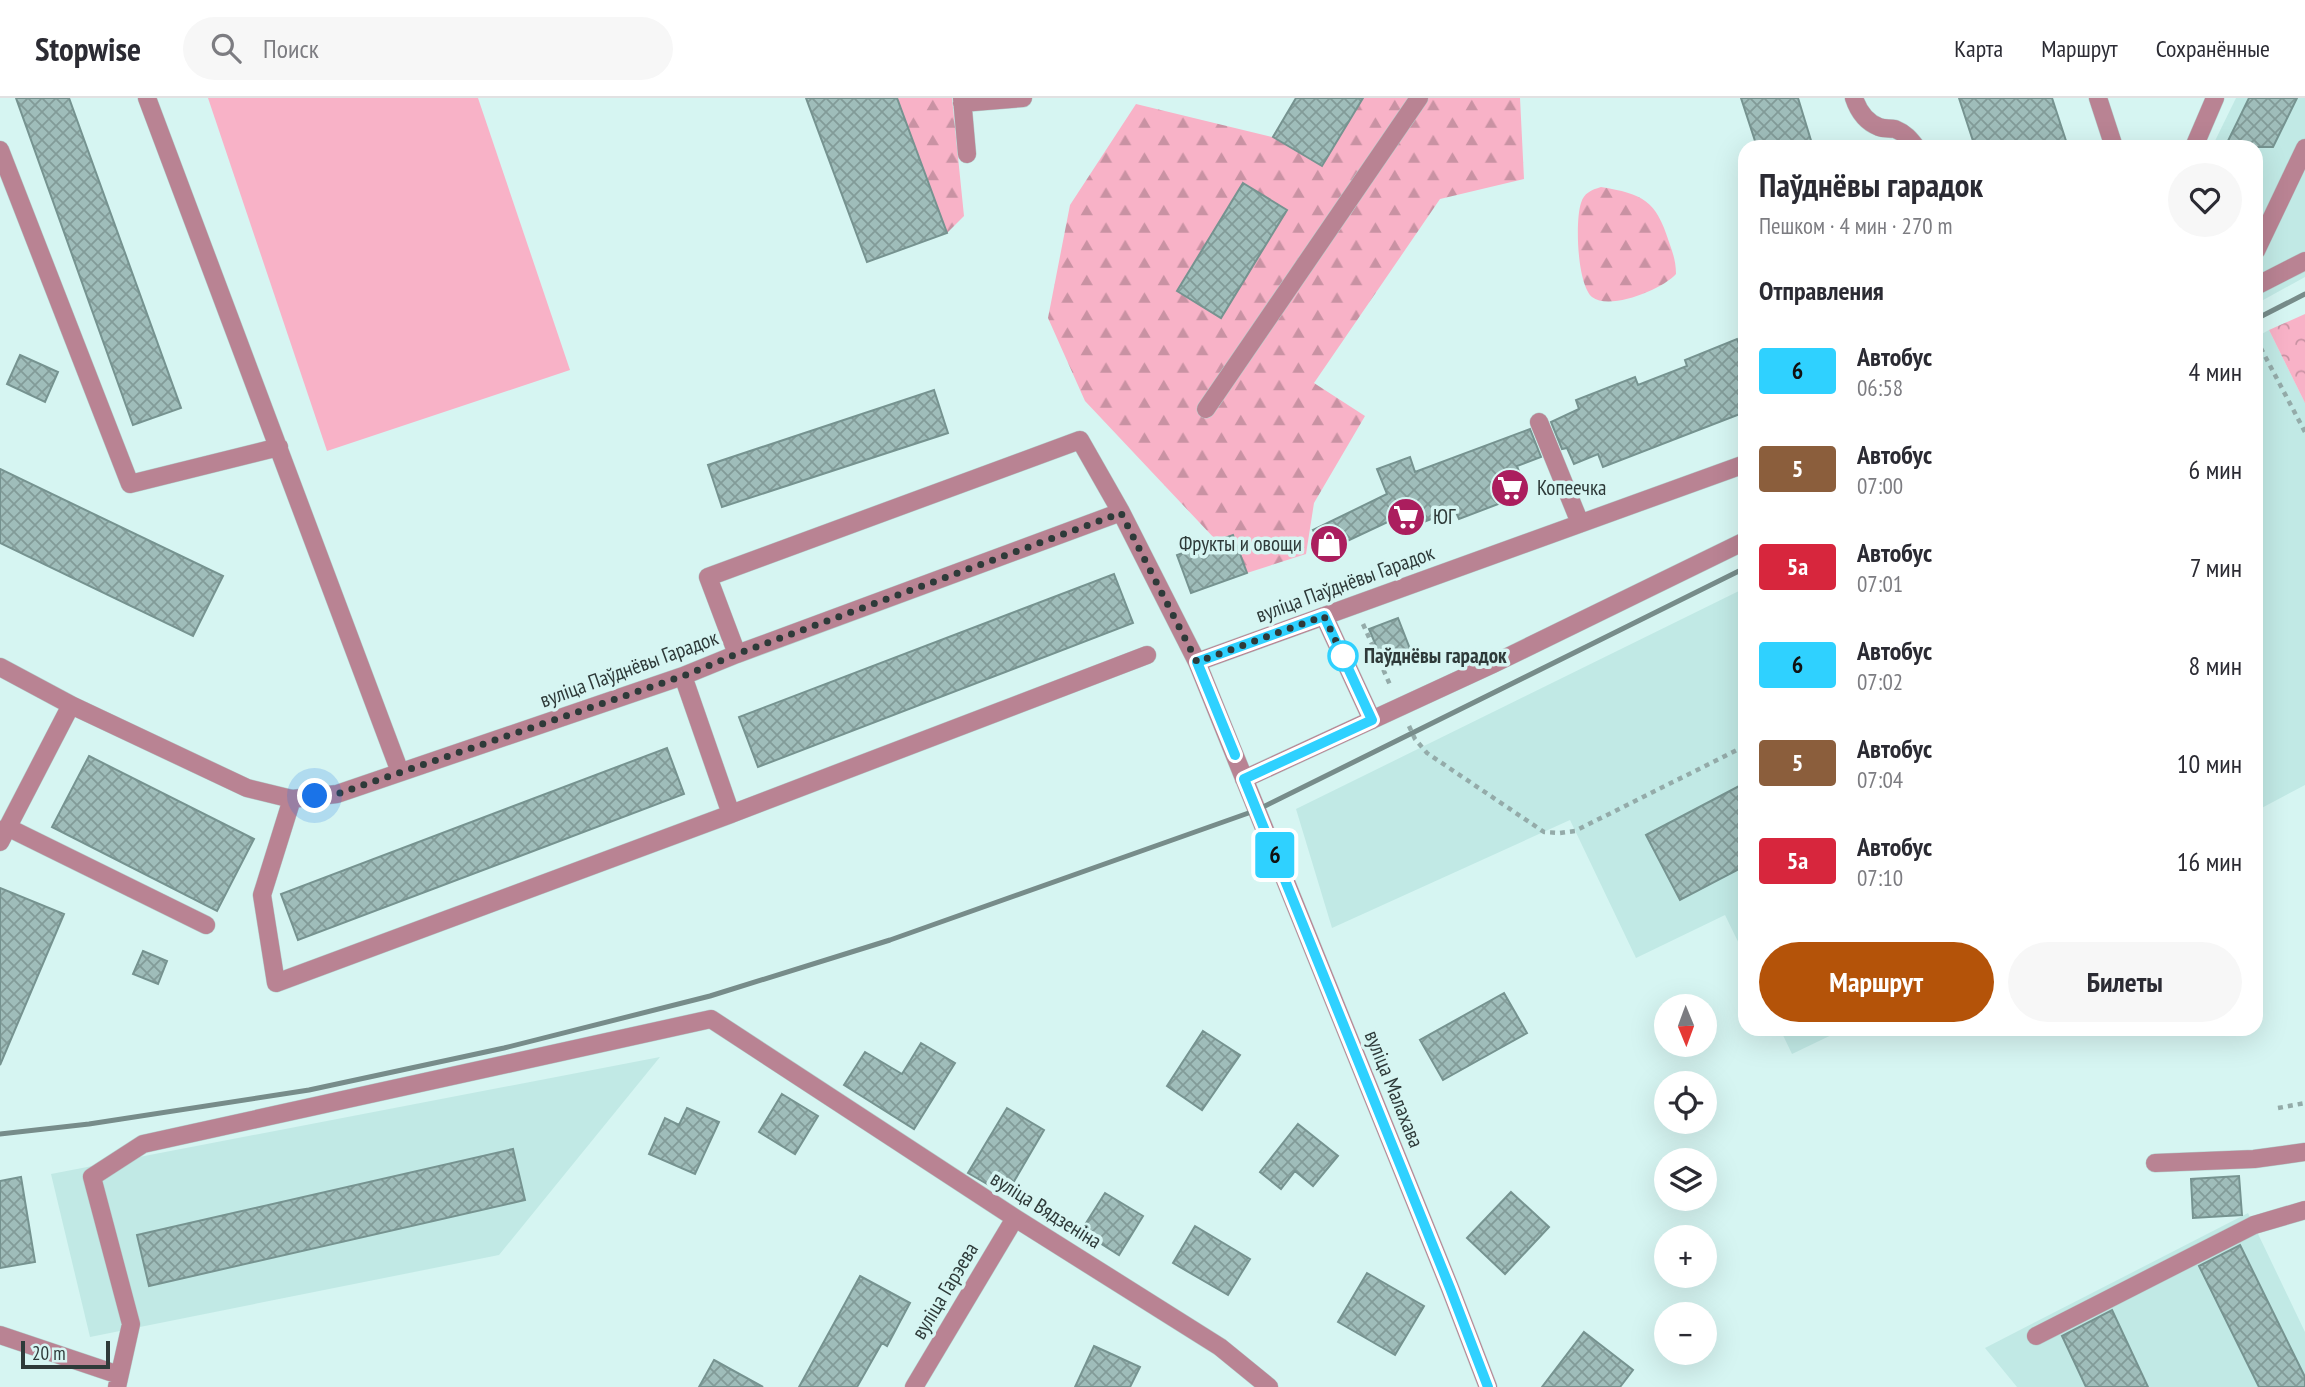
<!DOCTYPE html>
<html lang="ru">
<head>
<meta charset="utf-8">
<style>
	:root { --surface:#fff; --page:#f7f7f7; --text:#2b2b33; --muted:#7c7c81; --line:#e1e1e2; --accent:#b45309 }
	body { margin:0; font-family:"PT Sans Narrow",sans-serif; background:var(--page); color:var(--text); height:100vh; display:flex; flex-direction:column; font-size:26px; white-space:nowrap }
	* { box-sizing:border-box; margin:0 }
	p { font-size:23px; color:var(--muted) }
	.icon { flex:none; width:38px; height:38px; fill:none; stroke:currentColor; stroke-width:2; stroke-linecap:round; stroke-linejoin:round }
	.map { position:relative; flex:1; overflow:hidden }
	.side { position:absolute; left:1738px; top:42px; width:525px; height:896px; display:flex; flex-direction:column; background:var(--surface); border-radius:21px; box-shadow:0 7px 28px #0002 }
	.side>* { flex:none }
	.badge { padding:0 14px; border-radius:5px; font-size:24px; line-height:46px }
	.needle { width:46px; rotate:179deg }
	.controls { position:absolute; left:1654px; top:896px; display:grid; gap:14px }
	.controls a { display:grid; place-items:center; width:63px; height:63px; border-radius:50%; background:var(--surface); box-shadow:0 7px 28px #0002; font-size:35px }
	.scale { position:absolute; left:21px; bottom:18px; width:89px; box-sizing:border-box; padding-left:7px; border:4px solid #2e3a39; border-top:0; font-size:19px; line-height:24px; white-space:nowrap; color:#2e3a39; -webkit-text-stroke:5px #d6f5f2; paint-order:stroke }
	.you { position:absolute; width:35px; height:35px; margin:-18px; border:5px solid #fff; border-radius:50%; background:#1a73e8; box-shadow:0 0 0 10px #1a73e833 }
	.map>.badge { position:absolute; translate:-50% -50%; box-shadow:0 0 0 4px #fff }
	h2 { padding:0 21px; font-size:26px; line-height:63px }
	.round { display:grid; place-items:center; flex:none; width:74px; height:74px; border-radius:37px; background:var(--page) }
	.head { display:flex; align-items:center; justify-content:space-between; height:119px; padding:0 21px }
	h1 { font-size:33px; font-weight:600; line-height:52px }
	.cta { display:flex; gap:14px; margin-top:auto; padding:14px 21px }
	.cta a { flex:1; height:80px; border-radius:42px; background:var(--accent); color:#fff; font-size:28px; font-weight:600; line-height:80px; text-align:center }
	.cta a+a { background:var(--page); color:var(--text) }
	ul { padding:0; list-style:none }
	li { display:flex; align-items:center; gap:21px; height:98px; padding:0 21px }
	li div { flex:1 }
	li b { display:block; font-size:26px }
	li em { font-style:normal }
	li .badge { min-width:77px; font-weight:700; text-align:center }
	header { display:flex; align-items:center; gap:42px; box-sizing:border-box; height:98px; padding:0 35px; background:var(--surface); border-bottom:2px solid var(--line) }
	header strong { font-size:33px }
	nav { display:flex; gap:38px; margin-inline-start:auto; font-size:24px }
	.search { width:490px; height:63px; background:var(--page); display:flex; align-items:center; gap:18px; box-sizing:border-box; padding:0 24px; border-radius:38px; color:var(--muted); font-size:26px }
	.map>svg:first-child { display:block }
</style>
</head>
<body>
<header>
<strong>Stopwise</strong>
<div class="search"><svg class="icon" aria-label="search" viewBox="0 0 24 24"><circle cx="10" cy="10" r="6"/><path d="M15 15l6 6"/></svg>Поиск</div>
<nav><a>Карта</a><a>Маршрут</a><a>Сохранённые</a></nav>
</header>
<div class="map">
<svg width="2305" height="1289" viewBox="0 0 2305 1289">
	<defs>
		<pattern id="forest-firs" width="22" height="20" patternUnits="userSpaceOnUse" patternTransform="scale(1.75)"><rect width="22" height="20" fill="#f8b2c7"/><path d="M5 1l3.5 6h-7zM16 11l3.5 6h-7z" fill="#c992a3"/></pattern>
		<pattern id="park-crowns" width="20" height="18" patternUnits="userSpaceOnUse" patternTransform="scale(1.75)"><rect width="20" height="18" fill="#f8b2c7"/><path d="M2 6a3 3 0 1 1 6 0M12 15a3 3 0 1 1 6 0" fill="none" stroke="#c992a3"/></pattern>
		<pattern id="building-cross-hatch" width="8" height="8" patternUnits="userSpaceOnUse" patternTransform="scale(1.75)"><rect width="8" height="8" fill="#9fbdba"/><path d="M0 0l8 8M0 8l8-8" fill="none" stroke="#829b98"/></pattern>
	</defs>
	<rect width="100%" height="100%" fill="#d6f5f2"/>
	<!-- built -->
	<path fill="#c1e9e5" d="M2236 0H2305V179L2256 206V49H2212Z
		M2269 232 2305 305V687L2256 713V239Z
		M1745 490V858L1725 817 1636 860 1570 722 1332 830 1296 711Z
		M1780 931H1844L1792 956Z
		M660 959 499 1157 90 1239 51 1076Z
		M2248 1115 2305 1234V1289H2017L1985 1250Z"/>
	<!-- green -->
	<path fill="#f8b2c7" d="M208 0H478L570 272 327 353Z"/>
	<!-- forest -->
	<path fill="url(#forest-firs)" d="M897 0H952L964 118 947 135Z
		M1296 0H1520L1524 81 1440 101 1314 285 1365 318 1314 405 1306 456 1247 475 1085 303 1048 220 1070 107 1136 6 1272 39Z
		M1601 89C1643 96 1656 102 1669 144 1673 155 1676 164 1676 176 1663 191 1610 213 1592 199 1577 186 1575 123 1581 105 1584 95 1591 92 1601 89Z"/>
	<!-- park -->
	<path fill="url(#park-crowns)" d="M2305 216V305L2269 232Z"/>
	<!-- building -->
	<path fill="url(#building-cross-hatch)" stroke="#769390" stroke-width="2" d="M16 0H69L181 310 133 327Z
		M806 0H897L947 135 867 164Z
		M1296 0H1363L1322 68 1273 39Z
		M1741 0H1798L1813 49H1757Z
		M1959 0H2052L2068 49H1975Z
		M2249 0H2297L2273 49H2225Z
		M1243 85 1287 112 1221 220 1177 193Z
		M1737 241 1745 261V314L1603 369 1598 356 1574 366 1567 350 1562 351 1551 324 1579 311 1576 302 1635 279 1638 287 1687 268 1685 262Z
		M20 257 58 274 45 304 7 286Z
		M934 292 948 335 722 409 708 367Z
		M1530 331 1541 359 1517 368 1527 395 1459 421 1455 412 1400 433 1396 420 1324 454 1313 432 1387 396 1377 371 1410 359 1415 374Z
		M0 371 223 478 193 538 0 445Z
		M1233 437 1247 475 1191 495 1177 457Z
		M1114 476 1133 525 758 669 739 619Z
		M1398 520 1410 551 1382 562 1369 531Z
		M667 650 684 696 298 842 281 796Z
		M89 658 254 741 217 813 52 729Z
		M1745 685V768L1680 802 1646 737Z
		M0 790 64 816 0 967Z
		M143 853 167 863 158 886 133 876Z
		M1504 895 1527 935 1443 982 1420 942Z
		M1203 933 1240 957 1202 1012 1167 988Z
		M921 945 955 965 914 1031 844 987 865 954 902 976Z
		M782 996 818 1018 795 1056 759 1034Z
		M687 1010 719 1024 695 1076 649 1056 665 1020 679 1027Z
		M1007 1010 1044 1032 1006 1097 968 1075Z
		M1298 1026 1338 1058 1313 1088 1295 1073 1281 1091 1260 1074Z
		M513 1051 525 1102 149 1188 137 1137Z
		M2239 1078 2242 1117 2193 1120 2191 1081Z
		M21 1079 35 1164 0 1170V1083Z
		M1511 1094 1549 1129 1505 1176 1467 1140Z
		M1105 1095 1143 1118 1119 1157 1081 1133Z
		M1195 1128 1250 1161 1228 1197 1173 1165Z
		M2240 1147 2305 1279V1289H2259L2199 1168Z
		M1367 1175 1424 1208 1395 1257 1338 1224Z
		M860 1178 910 1205 887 1248 882 1245 857 1289H799Z
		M2112 1212 2148 1289H2086L2062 1238Z
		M1584 1234 1633 1272 1620 1289H1542Z
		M1094 1248 1140 1269 1130 1289H1075Z
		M714 1262 763 1289H699Z"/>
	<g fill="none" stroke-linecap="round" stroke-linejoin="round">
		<defs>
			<path id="minor" d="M147 0 400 674
				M962 0 967 56
				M1854 0C1858 12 1866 24 1879 29 1884 31 1890 30 1895 31 1905 35 1910 41 1916 49
				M2098 0 2114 49
				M962 5 1023 0
				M2194 49 2215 0
				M0 52 130 386 279 349
				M2256 153 2305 50
				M2256 188 2305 163
				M1206 311 1419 0
				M1539 324 1580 425
				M1324 518 1372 622
				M737 556 708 479 1080 342 1121 414
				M1197 564 1745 366
				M0 569 71 607 247 690 292 701 337 696 683 578 737 556 1121 414 1197 564 1450 1190 1488 1289
				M683 578 731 716 1147 557
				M1244 681 1493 566 1745 443
				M292 701 262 797 276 885 731 716
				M7 729 206 827
				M0 744 71 607
				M2155 1065 2254 1061 2305 1054
				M0 1237 119 1277
				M2036 1238 2254 1127 2305 1112
				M117 1289 131 1226 92 1079 143 1046 711 921 1015 1120 1220 1249 1269 1289
				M914 1289 1015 1120"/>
		</defs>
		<!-- minor casing -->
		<use href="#minor" stroke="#b4d0cd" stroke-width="19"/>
		<!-- path -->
		<path stroke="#94aba9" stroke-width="4.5" stroke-dasharray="5 5" stroke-linecap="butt" d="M2256 241 2305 334
			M1363 526 1391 589
			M1409 628 1415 641 1427 655 1544 734 1560 735 1575 733 1745 648
			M2278 1010 2305 1005"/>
		<!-- minor -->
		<use href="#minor" stroke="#b98393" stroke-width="18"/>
		<!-- rail -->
		<path stroke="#778c8a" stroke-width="5" d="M2256 221 2305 196
			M0 1036 89 1026 309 992 504 950 710 898 890 842 1257 712 1745 470"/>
	</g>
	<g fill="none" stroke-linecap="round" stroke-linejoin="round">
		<defs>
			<path id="line" d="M1235 657 1197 564 1324 518 1372 622 1244 681 1450 1190 1488 1289"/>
		</defs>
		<!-- line casing -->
		<use href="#line" stroke="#fff" stroke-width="16"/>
		<!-- line -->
		<use href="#line" stroke="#2fd1ff" stroke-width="10"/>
		<!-- walk -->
		<path stroke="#2e3a39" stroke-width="7" stroke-dasharray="0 12.6" d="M315 698 337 696 683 578 737 556 1121 415 1197 564 1324 518 1343 558"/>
	</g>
	<!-- icons -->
	<defs>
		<symbol id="supermarket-disc" viewBox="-11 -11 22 22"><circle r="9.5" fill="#ab1e5e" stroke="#d6f5f2"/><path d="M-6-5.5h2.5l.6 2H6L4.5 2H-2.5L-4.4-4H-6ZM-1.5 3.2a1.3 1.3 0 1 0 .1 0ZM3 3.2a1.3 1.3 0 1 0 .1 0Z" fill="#fff"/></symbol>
		<symbol id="shop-disc" viewBox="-11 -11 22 22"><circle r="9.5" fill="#ab1e5e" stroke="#d6f5f2"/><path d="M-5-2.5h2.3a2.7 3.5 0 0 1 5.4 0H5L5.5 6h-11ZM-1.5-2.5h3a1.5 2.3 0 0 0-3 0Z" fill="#fff"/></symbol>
	</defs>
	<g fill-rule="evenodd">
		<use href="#supermarket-disc" x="1488" y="368" width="44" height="44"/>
		<use href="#supermarket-disc" x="1384" y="397" width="44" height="44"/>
		<use href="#shop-disc" x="1307" y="424" width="44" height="44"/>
	</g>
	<!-- markers -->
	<circle fill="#fff" stroke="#2fd1ff" stroke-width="3.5" cx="1343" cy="558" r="14"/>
	<g text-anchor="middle" stroke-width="7" stroke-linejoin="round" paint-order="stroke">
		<!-- poi labels -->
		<g font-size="21" fill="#2e3a39" stroke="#d6f5f2" text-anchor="start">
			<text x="1537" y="397">Копеечка</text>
			<text x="1433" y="426">ЮГ</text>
			<text x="1302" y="453" text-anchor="end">Фрукты и овощи</text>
		</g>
		<!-- street labels -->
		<g font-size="21" fill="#2e3a39" stroke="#d6f5f2">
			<text transform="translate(1345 486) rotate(-20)" y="7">вуліца Паўднёвы Гарадок</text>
			<text transform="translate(629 571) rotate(-20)" y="7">вуліца Паўднёвы Гарадок</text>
			<text transform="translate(1394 991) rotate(68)" y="7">вуліца Малахава</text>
			<text transform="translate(1046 1112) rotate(32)" y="7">вуліца Вядзеніна</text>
			<text transform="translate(945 1193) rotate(-59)" y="7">вуліца Гарэева</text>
		</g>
		<!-- stop labels -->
		<g font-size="21" font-weight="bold" fill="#2e3a39" stroke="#d6f5f2" text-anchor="start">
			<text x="1364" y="565">Паўднёвы гарадок</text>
		</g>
	</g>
</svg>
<div class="controls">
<a><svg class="needle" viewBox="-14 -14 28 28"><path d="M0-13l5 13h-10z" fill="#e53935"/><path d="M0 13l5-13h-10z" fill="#7c7c81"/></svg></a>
<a><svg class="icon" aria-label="locate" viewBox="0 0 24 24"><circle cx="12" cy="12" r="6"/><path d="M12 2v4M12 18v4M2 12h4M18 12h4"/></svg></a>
<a><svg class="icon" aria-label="layers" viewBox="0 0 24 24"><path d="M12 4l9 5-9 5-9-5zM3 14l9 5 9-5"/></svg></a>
<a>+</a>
<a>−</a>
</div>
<div class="scale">20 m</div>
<div class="you" style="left:315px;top:698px"></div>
<b class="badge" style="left:1275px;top:757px;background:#2fd1ff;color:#111">6</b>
<section class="side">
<div class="head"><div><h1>Паўднёвы гарадок</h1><p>Пешком · 4 мин · 270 m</p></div><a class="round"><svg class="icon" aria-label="heart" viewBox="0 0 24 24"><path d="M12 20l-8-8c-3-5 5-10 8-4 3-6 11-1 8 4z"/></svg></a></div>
<h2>Отправления</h2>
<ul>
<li><span class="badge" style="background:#2fd1ff;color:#111">6</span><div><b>Автобус</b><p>06:58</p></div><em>4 мин</em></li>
<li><span class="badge" style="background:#8b5e3c;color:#fff">5</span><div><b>Автобус</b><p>07:00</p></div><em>6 мин</em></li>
<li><span class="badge" style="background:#d7263d;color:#fff">5а</span><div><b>Автобус</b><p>07:01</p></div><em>7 мин</em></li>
<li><span class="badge" style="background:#2fd1ff;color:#111">6</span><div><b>Автобус</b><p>07:02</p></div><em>8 мин</em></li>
<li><span class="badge" style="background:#8b5e3c;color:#fff">5</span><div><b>Автобус</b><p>07:04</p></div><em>10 мин</em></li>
<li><span class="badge" style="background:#d7263d;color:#fff">5а</span><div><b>Автобус</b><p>07:10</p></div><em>16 мин</em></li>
</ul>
<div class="cta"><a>Маршрут</a><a>Билеты</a></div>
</section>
</div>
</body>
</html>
